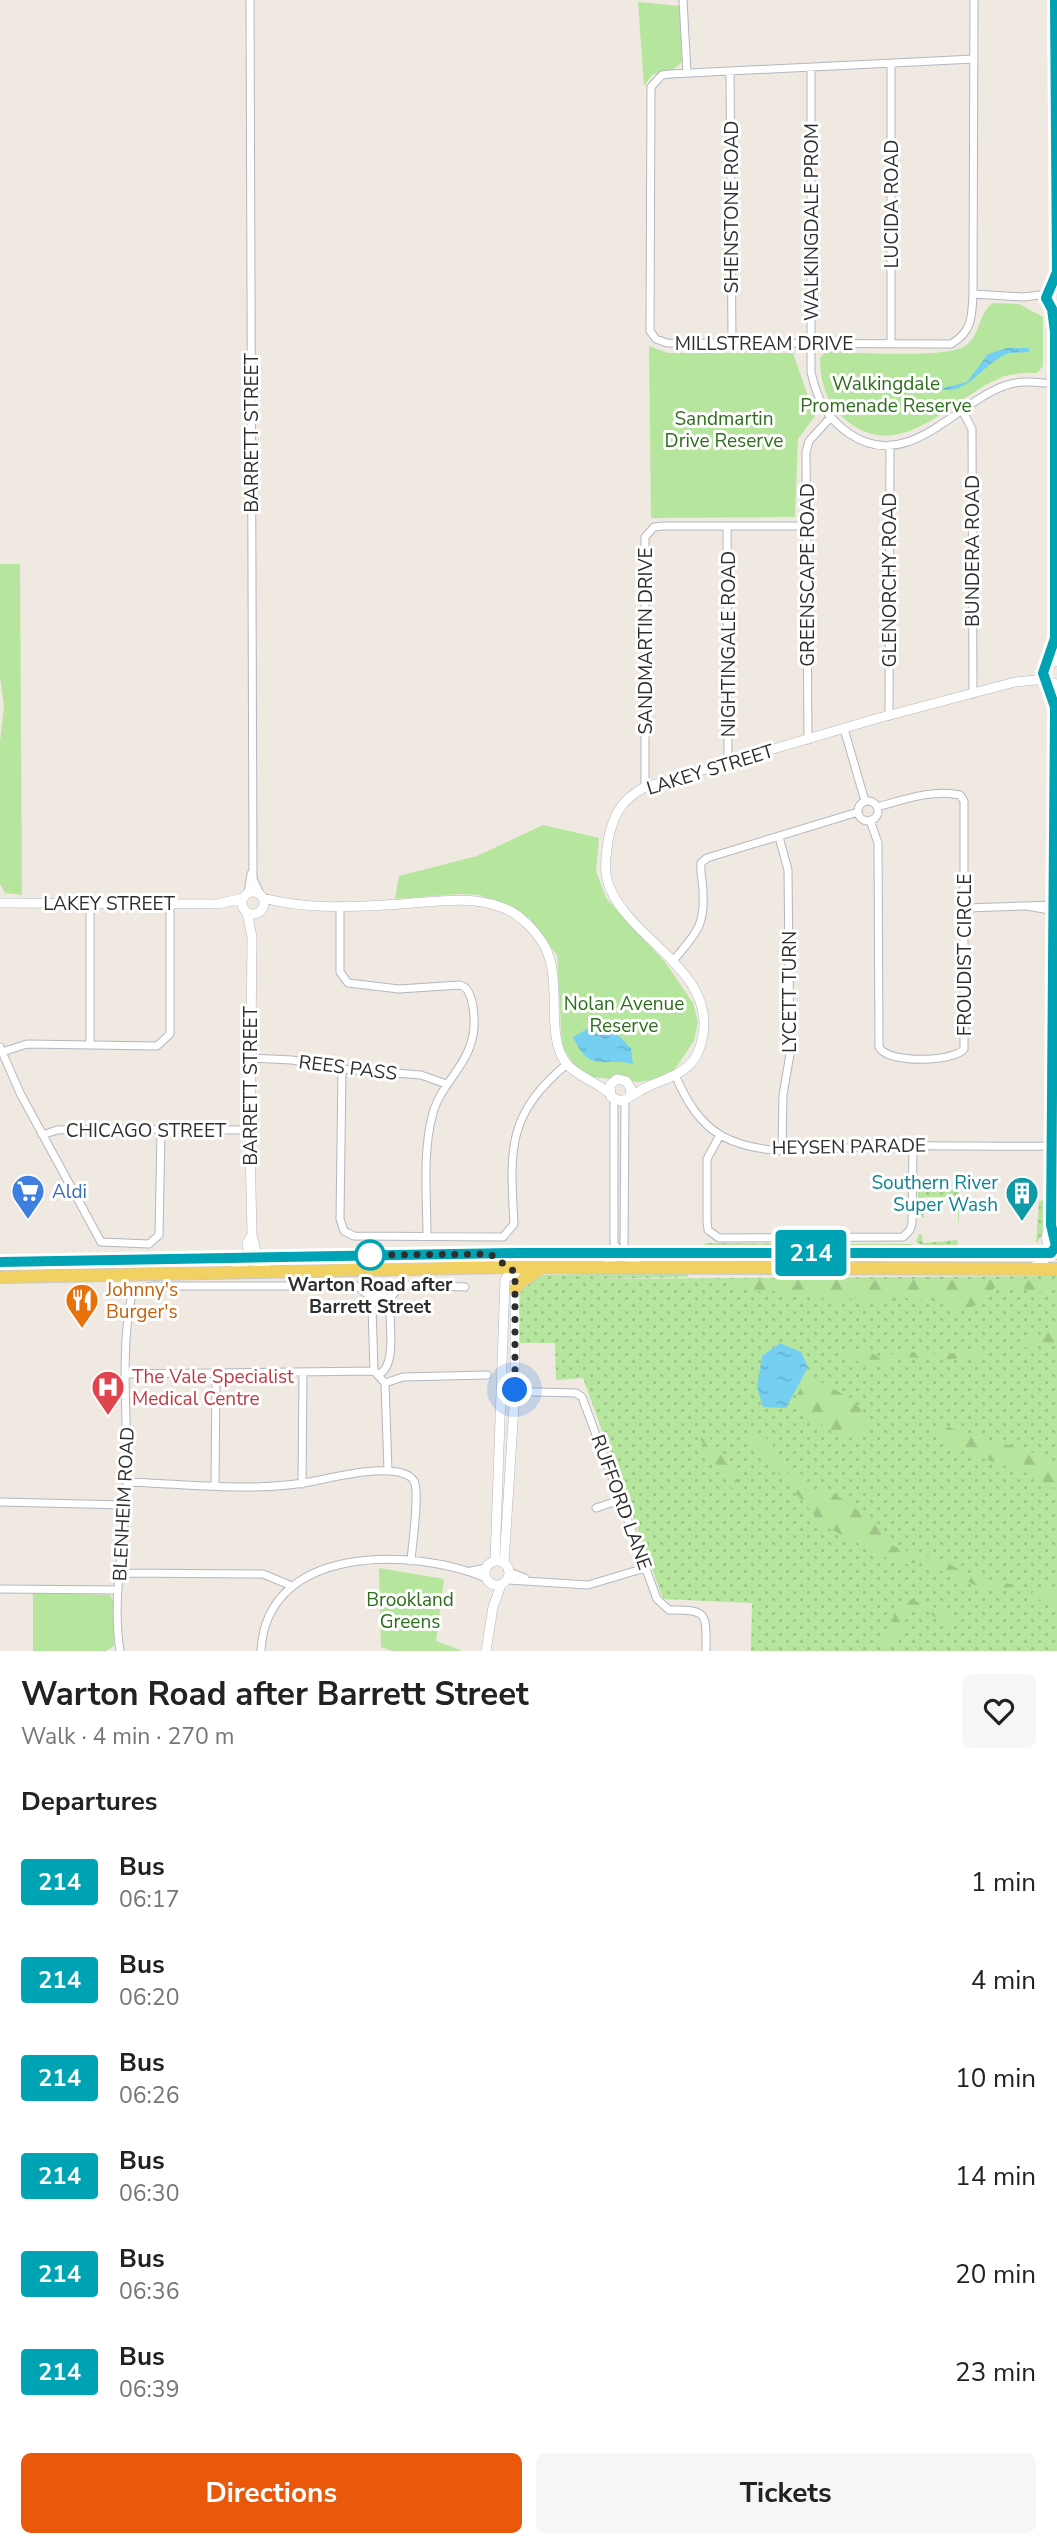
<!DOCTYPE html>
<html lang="en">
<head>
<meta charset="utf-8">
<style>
	:root { --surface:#fff; --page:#f6f6f6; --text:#222; --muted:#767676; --accent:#ea580c }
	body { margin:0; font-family:"Nunito Sans",sans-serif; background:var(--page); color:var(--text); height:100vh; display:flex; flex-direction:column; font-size:26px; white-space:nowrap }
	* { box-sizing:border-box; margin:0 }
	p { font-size:23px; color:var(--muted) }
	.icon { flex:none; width:38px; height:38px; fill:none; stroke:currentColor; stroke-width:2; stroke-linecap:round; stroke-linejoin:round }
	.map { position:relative; height:1651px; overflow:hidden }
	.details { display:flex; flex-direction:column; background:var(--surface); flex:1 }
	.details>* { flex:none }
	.badge { padding:0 14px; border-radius:5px; font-size:24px; line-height:46px }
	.you { position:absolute; width:35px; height:35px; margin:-18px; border:5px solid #fff; border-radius:50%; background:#1a73e8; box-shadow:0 0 0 10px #1a73e833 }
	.map>.badge { position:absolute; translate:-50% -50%; box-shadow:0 0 0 4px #fff }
	h2 { padding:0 21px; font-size:26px; line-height:63px }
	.round { display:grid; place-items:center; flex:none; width:74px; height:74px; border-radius:10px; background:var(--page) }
	.head { display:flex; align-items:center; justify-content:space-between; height:119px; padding:0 21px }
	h1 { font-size:33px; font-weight:700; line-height:52px }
	.action { display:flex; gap:14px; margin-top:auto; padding:14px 21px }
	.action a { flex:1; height:80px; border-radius:10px; background:var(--accent); color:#fff; font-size:28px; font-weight:700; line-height:80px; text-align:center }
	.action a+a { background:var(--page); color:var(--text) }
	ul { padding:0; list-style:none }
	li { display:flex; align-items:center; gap:21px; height:98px; padding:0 21px }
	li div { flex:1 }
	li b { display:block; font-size:26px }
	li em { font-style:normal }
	li .badge { min-width:77px; font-weight:700; text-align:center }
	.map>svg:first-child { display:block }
</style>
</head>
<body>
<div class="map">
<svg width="1057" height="1651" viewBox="0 0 1057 1651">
	<defs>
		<pattern id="grass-dots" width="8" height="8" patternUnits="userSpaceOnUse" patternTransform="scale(1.75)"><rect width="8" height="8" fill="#b6e59e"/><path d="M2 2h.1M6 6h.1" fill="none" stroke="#9dc588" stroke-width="1.8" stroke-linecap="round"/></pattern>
		<pattern id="forest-firs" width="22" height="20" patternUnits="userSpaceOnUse" patternTransform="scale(1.75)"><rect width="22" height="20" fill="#b6e59e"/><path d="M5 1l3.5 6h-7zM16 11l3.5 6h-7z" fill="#9dc588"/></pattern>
		<pattern id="water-ripples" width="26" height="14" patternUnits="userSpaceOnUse" patternTransform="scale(1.75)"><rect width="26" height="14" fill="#75cff0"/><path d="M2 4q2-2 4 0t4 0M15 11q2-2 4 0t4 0" fill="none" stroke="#66b2ce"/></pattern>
	</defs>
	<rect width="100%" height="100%" fill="#efe9e1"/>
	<!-- grass -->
	<path fill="url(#grass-dots)" d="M918 1190H959V1227L956 1197H924V1217H918Z
		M1045 1200 1042 1236 1036 1243 1039 1201Z
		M919 1234 922 1235 923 1243 957 1240V1235L958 1247H925L916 1242Z
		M706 1243 911 1244 925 1249 699 1248Z
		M632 1273H687L688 1277 585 1279 1057 1276V1651H751L752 1603 663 1599 583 1378 556 1380 555 1343H517L520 1286 544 1275Z"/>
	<!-- forest -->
	<path fill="url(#forest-firs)" d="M727 1279H1057V1287L1052 1286 1038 1293 1015 1286 994 1288 982 1304 961 1309 930 1300 906 1298 884 1303 857 1298 837 1300 776 1291 762 1292 729 1283Z
		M1057 1329V1342L1022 1348 1015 1343Z
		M850 1351 872 1353 883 1361 897 1351 937 1354 986 1352 981 1357 936 1360 901 1356 881 1367 861 1363 848 1356Z
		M810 1377C834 1388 855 1399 871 1421 850 1461 819 1418 796 1406 795 1393 802 1386 810 1377Z
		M948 1427C984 1441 1022 1446 1057 1462V1490L1030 1474 947 1446 937 1439 935 1431Z
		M706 1432 739 1482 741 1492 730 1487 701 1440 700 1436Z
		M750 1432C779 1436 774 1460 789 1474H802L810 1487 820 1493 829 1491C852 1504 879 1524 893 1546L951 1565 973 1576 1013 1585 1014 1592 977 1586 920 1562 900 1565 823 1525 747 1436Z
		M1041 1588 1057 1591V1602L1035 1599 1032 1592Z
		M910 1599 934 1607 954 1621 947 1628 929 1612H910L904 1616 898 1644 884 1651 881 1648C883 1642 888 1637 890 1632 897 1617 888 1603 910 1599Z"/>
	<!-- park -->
	<path fill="#b6e59e" d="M638 2 680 6 682 62 673 70 652 75 644 86Z
		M993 303 1019 304 1043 317V366L1037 373C1026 373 1010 373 1000 378 951 398 901 466 846 420 827 405 820 382 820 358L825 352C852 352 947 359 965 346 982 334 977 314 993 303Z
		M649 346 668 353H793L815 416 798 439 795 517 651 518Z
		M0 564H20L22 895 5 893 0 884V742L4 706 0 677Z
		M543 825 599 838 596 871 606 898 665 962 693 1003 698 1022 694 1041 675 1069 666 1077 638 1082 592 1077 575 1066 562 1047 557 955 529 918 480 895 459 894 395 899 399 876 477 856Z
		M379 1568 444 1579 436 1641 462 1651H392L381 1647Z
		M33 1593 110 1595 113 1601 114 1646 106 1651H33Z"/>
	<!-- water -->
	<path fill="url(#water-ripples)" d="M1007 348H1029V352C1022 353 1013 352 1007 354 983 363 968 396 940 389L967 382 988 354Z
		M596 1024 607 1030 608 1034H617L631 1048 633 1064C603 1057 590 1074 573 1037Z
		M780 1343 801 1352 808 1367 786 1408 763 1407 757 1387 762 1356Z"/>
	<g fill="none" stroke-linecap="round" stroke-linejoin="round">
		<defs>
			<path id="minor" d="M250 0 253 867V879L260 894
				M683 0 687 73
				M974 59 670 74 662 75 651 87 650 331 656 339 667 343 951 344C972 332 972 317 973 294L974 0
				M811 68V372C817 399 826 418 850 434 907 473 955 404 1004 386 1020 379 1040 383 1057 384
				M730 71 732 343
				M973 294 1024 297 1047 294
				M891 344V64
				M962 410 972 429 973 694
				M727 526 728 761
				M889 716 890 445
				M844 729 865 801
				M808 740 806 452 809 441 830 418
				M645 787V537L654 527 663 526H807
				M858 811a10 10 0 1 1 20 0a10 10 0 1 1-20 0Z
				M870 820 878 843 879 1047C887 1064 954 1062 964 1049V801L960 795C932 789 903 800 877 807
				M779 837 788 870 790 1054 783 1095 782 1148
				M248 893 251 874
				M90 902V1044
				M340 906V972L348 983 399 989 460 985C476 989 476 1029 471 1043 464 1068 440 1087 433 1113 422 1152 427 1196 427 1236
				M1027 906 1055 911
				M965 908 1055 905
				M673 961C695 934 705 928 703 892 703 882 700 873 701 863L707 858 858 812
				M0 1047 20 1093 101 1242 149 1244 159 1235 161 1130
				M2 1052 27 1044 157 1046 170 1034V903
				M249 1058 292 1060 342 1069 421 1075 446 1084
				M342 1069 340 1219 344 1231 354 1236 503 1237 514 1224C510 1150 506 1115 567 1064
				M676 1077C686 1100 699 1123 722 1136 770 1162 835 1146 886 1146 942 1145 998 1147 1053 1146
				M614 1099V1243L621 1255 637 1264
				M42 1135 57 1130 92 1129 250 1130
				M720 1135 707 1159V1221L708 1230 719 1238 903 1237 910 1230 912 1223 913 1145
				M604 1265 619 1255 624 1247 625 1100
				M389 1299 399 1288 407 1285 465 1287
				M374 1371 372 1307 373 1299 380 1294 389 1299 390 1306C389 1323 397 1366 379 1374
				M127 1374 374 1371 385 1383 388 1471
				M385 1383 403 1377 487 1375
				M502 1391 576 1393 582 1397 657 1599 669 1610C709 1609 706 1614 706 1651
				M127 1482C189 1484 254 1493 315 1481 335 1477 401 1460 414 1481 420 1492 412 1546 411 1561
				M302 1484 303 1373
				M215 1485 216 1374
				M0 1502 126 1505
				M596 1508 620 1500
				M471 1571 486 1568
				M509 1572 525 1578
				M119 1573 263 1574 292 1586
				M507 1580 588 1585 645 1568
				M0 1589 118 1590
				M120 1651C111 1595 126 1537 127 1481 128 1425 120 1352 131 1299 134 1289 143 1288 152 1286H357L373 1299
				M261 1651C266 1544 413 1547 486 1578"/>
			<path id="tertiary" d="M1055 0 1057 273
				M1052 309 1055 332 1054 583 1057 649
				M1055 310 1047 305 1046 298 1050 290 1057 288
				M1057 661 1046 664 1043 673 1048 682 1057 684
				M242 903a11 11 0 1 1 22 0a11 11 0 1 1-22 0Z
				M263 898C307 910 356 907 401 904 434 902 469 895 501 907 518 912 535 930 544 945 564 981 544 1034 566 1063 576 1076 597 1082 610 1094
				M0 903 218 904 243 898
				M630 1096 631 1089 626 1081 617 1079 610 1085 611 1097 621 1101C631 1098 639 1090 649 1086 677 1074 697 1071 703 1035 714 970 631 940 610 888 603 872 606 858 608 841 613 815 621 800 645 787L875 719 1015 682 1045 679
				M252 1235 247 1243 250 1258 269 1270
				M492 1254 515 1272V1390L504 1563
				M1053 1254C1046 1246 1044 1234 1051 1225L1057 699
				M1032 1268 1046 1258 1056 1246 1051 1225
				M234 1272 256 1251 252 1235 250 1144 252 937 247 912
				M485 1573a12 12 0 1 1 24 0a12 12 0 1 1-24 0Z
				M495 1561 505 1280 517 1260 526 1254
				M486 1651 493 1607 501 1585"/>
			<path id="primary" d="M0 1262 516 1253H1057
				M0 1277 511 1267 1057 1269
				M515 1289 519 1283 541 1268"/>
		</defs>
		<!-- minor casing -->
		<use href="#minor" stroke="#b4b7c1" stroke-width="9"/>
		<!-- tertiary casing -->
		<use href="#tertiary" stroke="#b4b7c1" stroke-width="10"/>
		<!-- primary casing -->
		<use href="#primary" stroke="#c9c9c9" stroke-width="14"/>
		<!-- minor -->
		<use href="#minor" stroke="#fff" stroke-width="7"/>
		<!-- tertiary -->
		<use href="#tertiary" stroke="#fff" stroke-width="9"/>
		<!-- primary -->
		<use href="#primary" stroke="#f2d163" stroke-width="12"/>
	</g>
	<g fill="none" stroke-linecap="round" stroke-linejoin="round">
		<defs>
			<path id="line" d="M0 1262 516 1253H1051L1056 1246 1051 1225 1055 707 1043 673 1055 638V332L1052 309 1046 298 1057 272 1055 0"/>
		</defs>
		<!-- line casing -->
		<use href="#line" stroke="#fff" stroke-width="16"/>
		<!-- line -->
		<use href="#line" stroke="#00a3b4" stroke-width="10"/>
		<!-- walk -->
		<path stroke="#2e2e2e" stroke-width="7" stroke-dasharray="0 12.6" d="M370 1255H362L490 1254 515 1272V1390"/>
	</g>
	<!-- icons -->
	<defs>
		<symbol id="supermarket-pin" viewBox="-11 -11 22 30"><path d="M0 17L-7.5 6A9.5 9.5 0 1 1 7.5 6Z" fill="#3f7fe0" stroke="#fff"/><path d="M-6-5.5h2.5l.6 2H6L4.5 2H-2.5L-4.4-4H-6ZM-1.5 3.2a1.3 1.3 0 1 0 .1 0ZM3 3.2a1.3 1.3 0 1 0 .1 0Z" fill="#fff"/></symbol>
		<symbol id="building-pin" viewBox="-11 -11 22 30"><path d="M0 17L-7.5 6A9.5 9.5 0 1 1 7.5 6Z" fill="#0f9aa8" stroke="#fff"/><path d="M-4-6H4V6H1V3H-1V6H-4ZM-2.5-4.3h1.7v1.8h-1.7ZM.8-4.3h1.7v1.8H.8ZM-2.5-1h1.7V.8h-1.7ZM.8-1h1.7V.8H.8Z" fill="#fff"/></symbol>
		<symbol id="restaurant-pin" viewBox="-11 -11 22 30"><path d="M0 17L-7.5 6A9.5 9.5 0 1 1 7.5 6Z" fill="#e8710a" stroke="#fff"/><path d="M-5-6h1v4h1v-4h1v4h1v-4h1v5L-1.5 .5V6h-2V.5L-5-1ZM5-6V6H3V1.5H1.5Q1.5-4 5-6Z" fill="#fff"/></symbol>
		<symbol id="hospital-pin" viewBox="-11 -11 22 30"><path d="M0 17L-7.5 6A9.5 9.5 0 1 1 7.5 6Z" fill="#e0444e" stroke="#fff"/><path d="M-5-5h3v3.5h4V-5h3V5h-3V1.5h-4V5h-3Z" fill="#fff"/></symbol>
	</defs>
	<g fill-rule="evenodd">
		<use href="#supermarket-pin" x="9" y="1172" width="38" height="52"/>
		<use href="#building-pin" x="1003" y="1174" width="38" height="52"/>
		<use href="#restaurant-pin" x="63" y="1281" width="38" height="52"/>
		<use href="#hospital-pin" x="89" y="1368" width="38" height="52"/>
	</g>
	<!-- markers -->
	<circle fill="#fff" stroke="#00a3b4" stroke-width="3.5" cx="370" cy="1255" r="14"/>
	<g text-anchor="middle" stroke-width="6" stroke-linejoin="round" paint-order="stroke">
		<!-- street labels -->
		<g font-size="19" fill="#2e2e2e" stroke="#fff">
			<text transform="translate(891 204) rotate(-90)" y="7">LUCIDA ROAD</text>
			<text transform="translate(731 207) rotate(-90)" y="7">SHENSTONE ROAD</text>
			<text transform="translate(811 222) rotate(-90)" y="7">WALKINGDALE PROM</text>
			<text x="764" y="350">MILLSTREAM DRIVE</text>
			<text transform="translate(251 433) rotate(-90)" y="7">BARRETT STREET</text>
			<text transform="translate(972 551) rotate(-90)" y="7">BUNDERA ROAD</text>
			<text transform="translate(807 575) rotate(-90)" y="7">GREENSCAPE ROAD</text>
			<text transform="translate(889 580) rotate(-90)" y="7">GLENORCHY ROAD</text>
			<text transform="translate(645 641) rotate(-90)" y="7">SANDMARTIN DRIVE</text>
			<text transform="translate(728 644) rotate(-90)" y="7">NIGHTINGALE ROAD</text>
			<text transform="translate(710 769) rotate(-17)" y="7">LAKEY STREET</text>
			<text x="109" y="910">LAKEY STREET</text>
			<text transform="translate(964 955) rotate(-90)" y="7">FROUDIST CIRCLE</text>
			<text transform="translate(789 992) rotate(-90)" y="7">LYCETT TURN</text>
			<text transform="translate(348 1067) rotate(7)" y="7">REES PASS</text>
			<text transform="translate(250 1086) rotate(-90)" y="7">BARRETT STREET</text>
			<text x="146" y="1137">CHICAGO STREET</text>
			<text transform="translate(849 1146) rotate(-1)" y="7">HEYSEN PARADE</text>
			<text transform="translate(622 1502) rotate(70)" y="7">RUFFORD LANE</text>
			<text transform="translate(123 1504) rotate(-87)" y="7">BLENHEIM ROAD</text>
		</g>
		<!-- park labels -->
		<g font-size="19" fill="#2c6e1b" stroke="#fff">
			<text x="886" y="390">Walkingdale<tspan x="886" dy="22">Promenade Reserve</tspan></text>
			<text x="724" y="425">Sandmartin<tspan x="724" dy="22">Drive Reserve</tspan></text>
			<text x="624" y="1010">Nolan Avenue<tspan x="624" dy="22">Reserve</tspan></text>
			<text x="410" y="1606">Brookland<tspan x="410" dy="22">Greens</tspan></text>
		</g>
		<!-- culture labels -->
		<g font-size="19" fill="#0d838f" stroke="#fff" text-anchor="end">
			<text x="998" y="1189">Southern River<tspan x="998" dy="22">Super Wash</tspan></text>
		</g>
		<!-- shop labels -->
		<g font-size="19" fill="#366cbe" stroke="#fff" text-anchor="start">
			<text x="52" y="1198">Aldi</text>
		</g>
		<!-- stop labels -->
		<g font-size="19" font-weight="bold" fill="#2e2e2e" stroke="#fff">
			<text x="370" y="1291">Warton Road after<tspan x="370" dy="22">Barrett Street</tspan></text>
		</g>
		<!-- food labels -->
		<g font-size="19" fill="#c56008" stroke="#fff" text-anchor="start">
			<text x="106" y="1296">Johnny's<tspan x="106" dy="22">Burger's</tspan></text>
		</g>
		<!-- health labels -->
		<g font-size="19" fill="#be3a42" stroke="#fff" text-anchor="start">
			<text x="132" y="1383">The Vale Specialist<tspan x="132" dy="22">Medical Centre</tspan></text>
		</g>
	</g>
</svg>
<div class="you" style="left:515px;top:1390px"></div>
<b class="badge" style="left:811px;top:1253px;background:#00a3b4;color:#fff">214</b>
</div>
<section class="details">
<div class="head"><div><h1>Warton Road after Barrett Street</h1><p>Walk · 4 min · 270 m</p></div><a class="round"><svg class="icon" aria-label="heart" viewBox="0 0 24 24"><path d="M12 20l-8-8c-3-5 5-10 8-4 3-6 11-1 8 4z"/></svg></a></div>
<h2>Departures</h2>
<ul>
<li><span class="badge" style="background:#00a3b4;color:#fff">214</span><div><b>Bus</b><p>06:17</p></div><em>1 min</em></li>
<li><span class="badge" style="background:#00a3b4;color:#fff">214</span><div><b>Bus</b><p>06:20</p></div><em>4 min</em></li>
<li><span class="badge" style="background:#00a3b4;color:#fff">214</span><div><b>Bus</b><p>06:26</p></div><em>10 min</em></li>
<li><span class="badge" style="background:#00a3b4;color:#fff">214</span><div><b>Bus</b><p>06:30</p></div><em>14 min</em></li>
<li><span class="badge" style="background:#00a3b4;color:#fff">214</span><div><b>Bus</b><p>06:36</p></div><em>20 min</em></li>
<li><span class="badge" style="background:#00a3b4;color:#fff">214</span><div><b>Bus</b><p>06:39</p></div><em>23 min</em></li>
</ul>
<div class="action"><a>Directions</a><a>Tickets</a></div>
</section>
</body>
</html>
